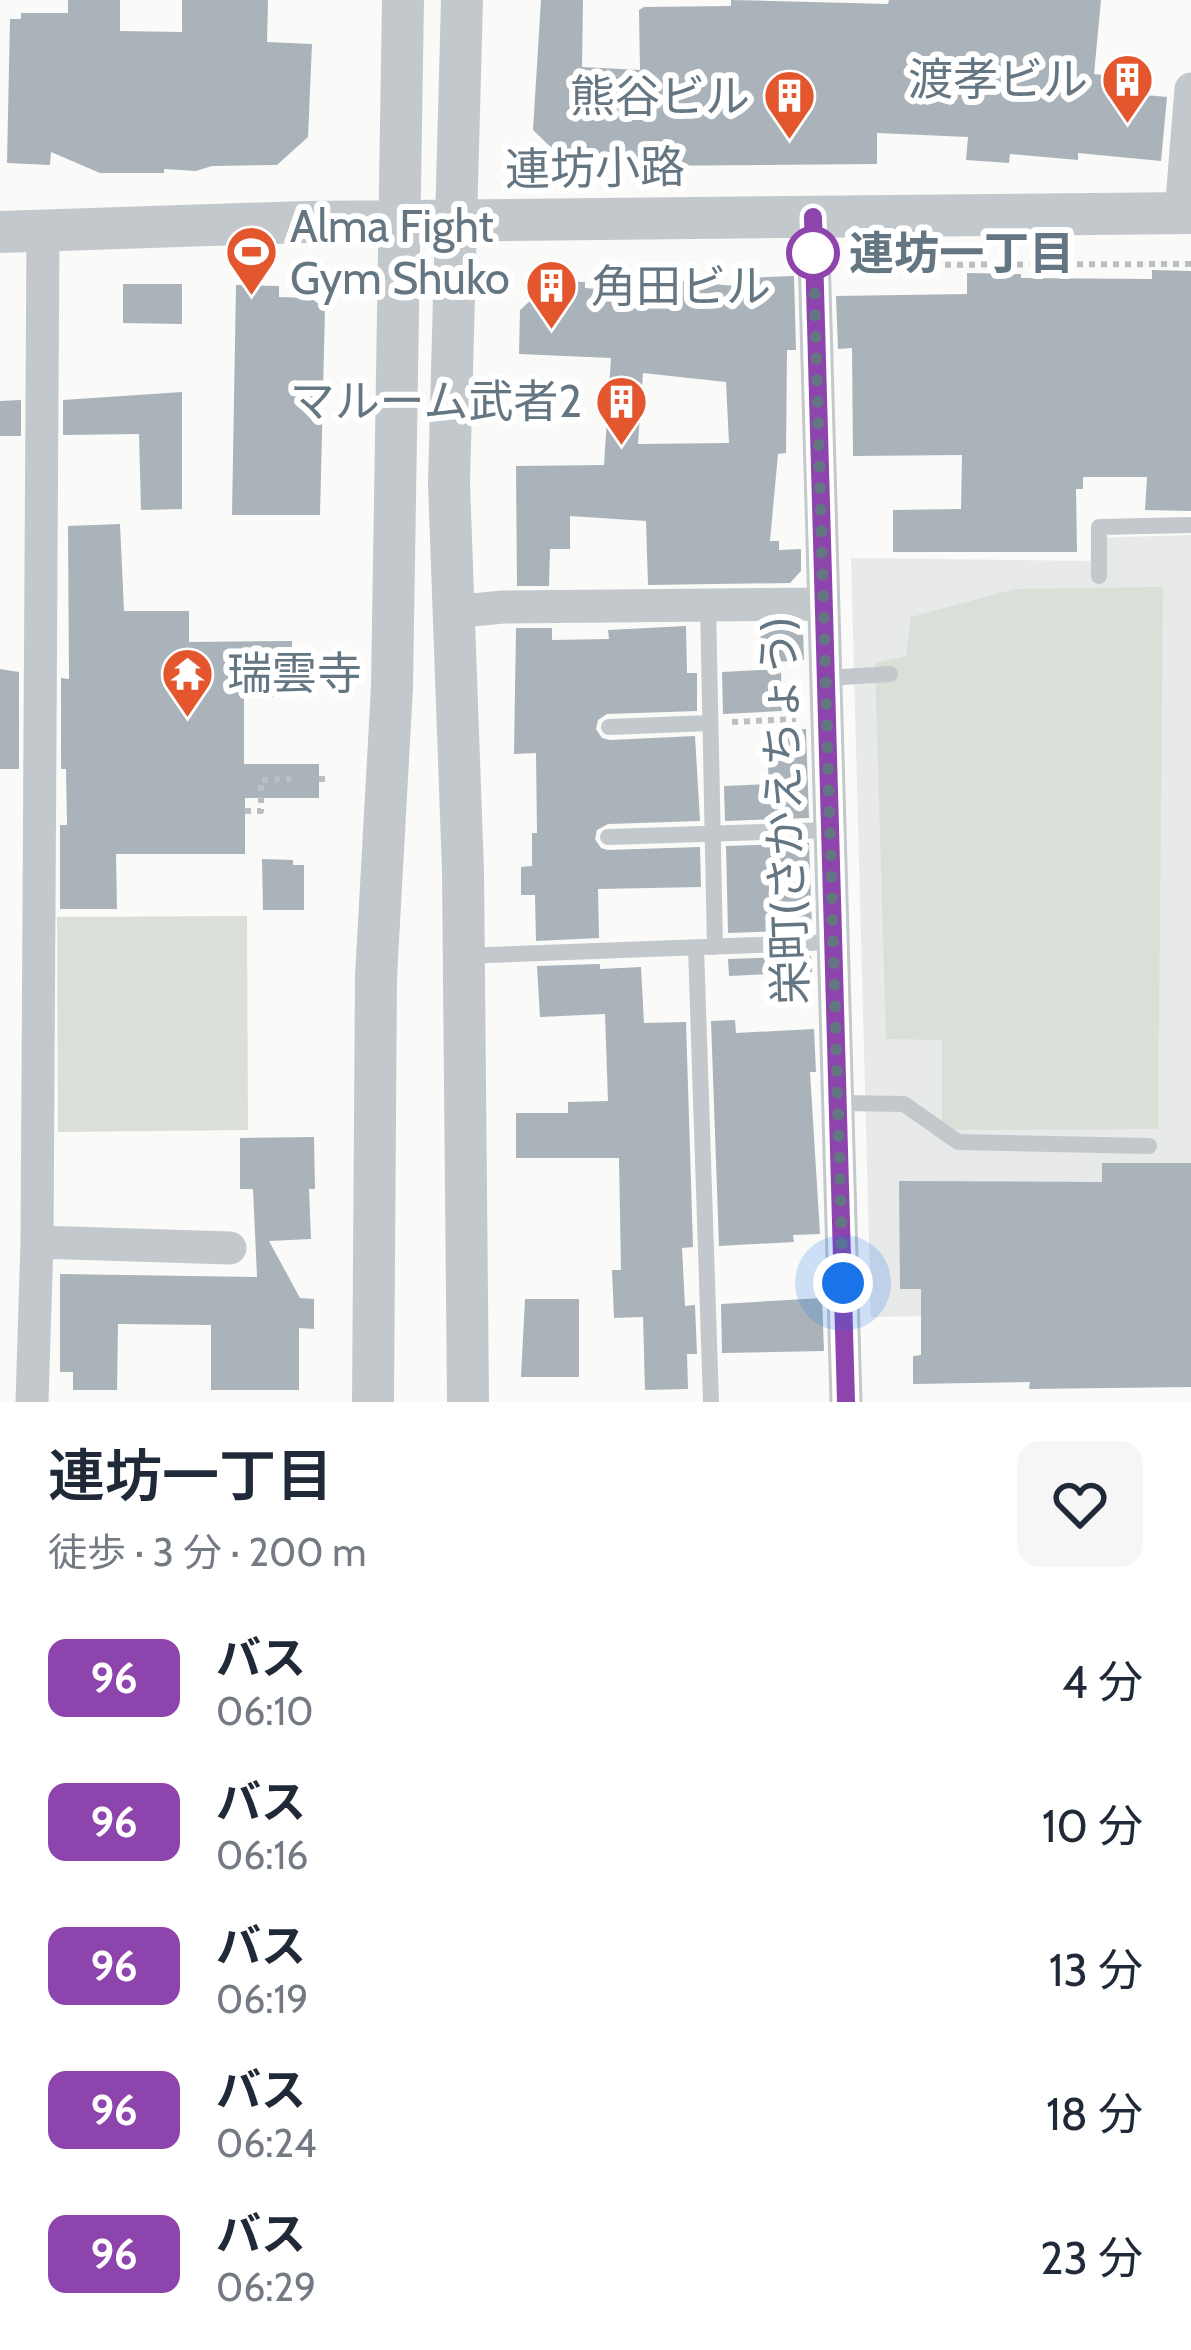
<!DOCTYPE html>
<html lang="ja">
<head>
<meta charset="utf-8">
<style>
	:root { --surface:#fff; --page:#f6f6f7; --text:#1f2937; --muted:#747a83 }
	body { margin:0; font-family:Cabin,"Noto Sans JP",sans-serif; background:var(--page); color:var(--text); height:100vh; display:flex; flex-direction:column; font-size:45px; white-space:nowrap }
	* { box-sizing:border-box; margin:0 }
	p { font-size:39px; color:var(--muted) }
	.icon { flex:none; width:66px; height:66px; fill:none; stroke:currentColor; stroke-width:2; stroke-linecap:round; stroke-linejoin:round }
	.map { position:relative; height:1402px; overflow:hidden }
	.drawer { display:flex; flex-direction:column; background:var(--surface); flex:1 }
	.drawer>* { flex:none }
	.badge { padding:0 24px; border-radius:18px; font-size:42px; line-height:78px }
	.you { position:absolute; width:60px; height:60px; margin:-30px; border:9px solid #fff; border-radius:50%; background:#1a73e8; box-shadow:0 0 0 18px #1a73e833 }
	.map>.badge { position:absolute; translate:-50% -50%; box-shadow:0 0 0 6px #fff }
	.round { display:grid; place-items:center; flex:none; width:126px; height:126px; border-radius:24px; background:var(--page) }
	.head { display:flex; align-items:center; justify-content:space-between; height:204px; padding:0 48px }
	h1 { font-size:57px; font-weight:600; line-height:90px }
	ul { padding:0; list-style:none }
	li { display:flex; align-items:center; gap:36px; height:144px; padding:0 48px }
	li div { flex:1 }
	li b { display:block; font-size:45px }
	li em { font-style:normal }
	li .badge { min-width:132px; font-weight:700; text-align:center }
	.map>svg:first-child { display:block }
</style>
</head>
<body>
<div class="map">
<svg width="1191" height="1402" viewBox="0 0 1191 1402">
	<rect width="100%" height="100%" fill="#fafaf8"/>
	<!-- built -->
	<path fill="#e8e9e9" d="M1191 535V1312L871 1317 851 558 1090 561 1092 538Z"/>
	<!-- green -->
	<path fill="#dadfd7" d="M1163 587 1158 1129 942 1130V1040L886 1039 875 663 906 656 911 617 1015 589Z
		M247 916 248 1130 58 1132 57 917Z"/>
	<!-- building -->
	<path fill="#aab3b9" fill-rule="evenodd" d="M68 0H120V31L182 32V0H268L267 42 312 44 308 137 277 165 212 166 196 171 164 169V173H100L51 152 50 165 7 163 10 19H21V13H68Z
		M541 0H583L582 67 640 70 639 10 644 7 731 6V0L888 4 889 0H1101L1094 74 1147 80 1145 95 1167 97 1161 161 1078 153V160L1010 154 1009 163 966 160 968 137 877 133V164L641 166 564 160 533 130Z
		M1152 270 1191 271V511L1145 510 1147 477H1083V489H1076L1077 552H893V510L961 509 962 455 853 456 852 348 838 349 836 296 967 294V273L1021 274V278L1152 279Z
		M794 276 796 350H787L786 453 778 454 770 541H779V550L801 549V571L790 583 648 585 646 521 570 516V549H550L549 586H517L516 466 604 465 611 358 519 354 520 310 552 281 585 282V288L670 295 672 280 745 287 744 278ZM643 373 726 382 729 443 638 444Z
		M123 284H182V324L123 323Z
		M236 285 279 286V297L311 298 325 309 320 515H232Z
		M182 392V509L141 510 139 434 63 435V400Z
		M21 400V436H0V401Z
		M120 524 124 611H189V642L292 641V665L305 666V695L244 698V764H319V798H245V854H116L117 909H60V825H67L66 769H61V678L69 679 68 526Z
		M798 625 803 630 804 660 762 663 760 626Z
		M686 626 687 673H697V711L607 714 598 720 596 729 602 738 610 740 695 736 700 821 608 824 597 830 595 839 601 848 608 850 700 847 701 887 598 889 599 938 536 941 535 895H521V867L532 866V833H537L536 753 514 754 516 628H552V640L609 639 608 630Z
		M0 669 19 672V769H0Z
		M781 669 782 711 723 714 722 672Z
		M806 729 809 818 725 821 724 786 769 784 766 731Z
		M809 843 812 930 728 933 726 846Z
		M262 859 293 860V865H304V910H263Z
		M811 956 812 972 729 976 728 959Z
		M600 964V969L641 967 644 1023 686 1022 693 1247 682 1248 685 1306 695 1305 697 1354H687L688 1389 645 1390 643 1317 614 1318 612 1270H621L619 1158H516V1113H568V1102L608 1101 605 1014 540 1017 537 966Z
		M735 1020 736 1033 814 1029 816 1072H810L820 1234 793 1235 794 1242 719 1246 711 1021Z
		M314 1137 315 1189H309L311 1239 269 1241 300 1298 314 1299V1329L299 1328V1390H211V1325L118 1324 117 1390H73V1372H60V1274L257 1277 253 1189H240V1138Z
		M1102 1163H1191V1387L1029 1389 1030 1382 913 1384V1356L921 1355V1289H900L899 1181 1102 1182Z
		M822 1298 824 1351 722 1353 721 1304Z
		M525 1299H579V1377H521Z"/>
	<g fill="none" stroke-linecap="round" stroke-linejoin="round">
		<!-- path -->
		<path stroke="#bbbfc2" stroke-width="6" stroke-dasharray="6 6" stroke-linecap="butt" d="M849 265 1191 264
			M732 722 796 719
			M319 779H327
			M245 811H261V780L291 779"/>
		<!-- service -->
		<path stroke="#c3c8cc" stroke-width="16" d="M1099 576V527L1191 525
			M708 605 715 947
			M827 678 890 674
			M609 727 710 723
			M608 837 831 830
			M696 948 711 1402
			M464 956 834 942
			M839 1103 904 1104 958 1142 1149 1146"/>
		<!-- minor -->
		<path stroke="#c3c8cc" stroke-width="33" d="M1181 213 1191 89
			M813 217 846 1402
			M452 612 503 607 823 604
			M37 1242 230 1248
			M32 1402 37 1242 43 231"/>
		<!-- tertiary -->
		<path stroke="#c3c8cc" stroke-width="42" d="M462 0 449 483 463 871 468 1402
			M0 232 304 222 1191 213
			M373 1402 376 977 392 687 403 0"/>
	</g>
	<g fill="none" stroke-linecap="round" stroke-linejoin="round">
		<defs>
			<path id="line" d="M813 217 846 1402"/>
		</defs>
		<!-- line casing -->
		<use href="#line" stroke="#fff" stroke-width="27"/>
		<!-- line -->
		<use href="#line" stroke="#8e44ad" stroke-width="18"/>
		<!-- walk -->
		<path stroke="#657683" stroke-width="12" stroke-dasharray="0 21.6" d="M813 253V241L843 1283"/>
	</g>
	<!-- icons -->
	<defs>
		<symbol id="building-pin" viewBox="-11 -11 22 30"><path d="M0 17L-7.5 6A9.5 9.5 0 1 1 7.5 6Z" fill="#e4572e" stroke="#fff"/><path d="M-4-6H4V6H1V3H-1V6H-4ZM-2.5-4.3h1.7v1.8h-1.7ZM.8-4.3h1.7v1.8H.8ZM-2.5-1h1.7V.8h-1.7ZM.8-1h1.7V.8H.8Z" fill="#fff"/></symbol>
		<symbol id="stadium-pin" viewBox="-11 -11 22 30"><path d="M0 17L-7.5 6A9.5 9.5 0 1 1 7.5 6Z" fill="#e4572e" stroke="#fff"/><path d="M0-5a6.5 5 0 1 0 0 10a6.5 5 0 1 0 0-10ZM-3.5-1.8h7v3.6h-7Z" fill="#fff"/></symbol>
		<symbol id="temple-pin" viewBox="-11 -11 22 30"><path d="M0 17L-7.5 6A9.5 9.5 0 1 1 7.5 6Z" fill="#e4572e" stroke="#fff"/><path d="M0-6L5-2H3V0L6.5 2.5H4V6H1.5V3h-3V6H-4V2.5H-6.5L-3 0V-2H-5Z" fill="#fff"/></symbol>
	</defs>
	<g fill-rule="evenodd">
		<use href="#building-pin" x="1098" y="50" width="59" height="81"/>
		<use href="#building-pin" x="760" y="66" width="59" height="81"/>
		<use href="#stadium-pin" x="222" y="222" width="59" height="81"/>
		<use href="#building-pin" x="522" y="256" width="59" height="81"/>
		<use href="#building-pin" x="592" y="372" width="59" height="81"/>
		<use href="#temple-pin" x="158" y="644" width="59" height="81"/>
	</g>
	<!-- markers -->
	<circle fill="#fff" stroke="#8e44ad" stroke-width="6" cx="813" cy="253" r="24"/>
	<g text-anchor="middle" stroke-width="12" stroke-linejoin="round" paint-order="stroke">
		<!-- poi labels -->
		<g font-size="45" fill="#657683" stroke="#fff" text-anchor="end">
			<text x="1088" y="95">渡孝ビル</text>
			<text x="750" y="112">熊谷ビル</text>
			<text x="290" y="242" text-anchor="start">Alma Fight<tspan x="290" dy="52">Gym Shuko</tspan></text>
			<text x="591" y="302" text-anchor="start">角田ビル</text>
			<text x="582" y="417">マルーム武者2</text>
			<text x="227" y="689" text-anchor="start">瑞雲寺</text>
		</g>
		<!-- street labels -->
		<g font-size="45" fill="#657683" stroke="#fff">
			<text transform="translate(595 168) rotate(-1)" y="16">連坊小路</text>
			<text transform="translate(784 811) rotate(-92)" y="16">栄町(さかえちょう)</text>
		</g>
		<!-- stop labels -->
		<g font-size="45" font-weight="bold" fill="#657683" stroke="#fff" text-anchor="start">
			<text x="849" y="269">連坊一丁目</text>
		</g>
	</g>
</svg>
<div class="you" style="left:843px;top:1283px"></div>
</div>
<section class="drawer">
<div class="head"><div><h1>連坊一丁目</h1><p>徒歩 · 3 分 · 200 m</p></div><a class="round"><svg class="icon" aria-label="heart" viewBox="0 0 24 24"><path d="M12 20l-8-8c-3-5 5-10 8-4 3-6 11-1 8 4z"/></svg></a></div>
<ul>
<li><span class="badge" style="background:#8e44ad;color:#fff">96</span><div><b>バス</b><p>06:10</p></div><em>4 分</em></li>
<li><span class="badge" style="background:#8e44ad;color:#fff">96</span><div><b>バス</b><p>06:16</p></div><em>10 分</em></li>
<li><span class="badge" style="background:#8e44ad;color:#fff">96</span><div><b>バス</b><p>06:19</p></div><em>13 分</em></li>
<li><span class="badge" style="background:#8e44ad;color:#fff">96</span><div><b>バス</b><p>06:24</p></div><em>18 分</em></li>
<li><span class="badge" style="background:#8e44ad;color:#fff">96</span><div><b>バス</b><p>06:29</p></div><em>23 分</em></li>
</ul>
</section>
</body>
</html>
